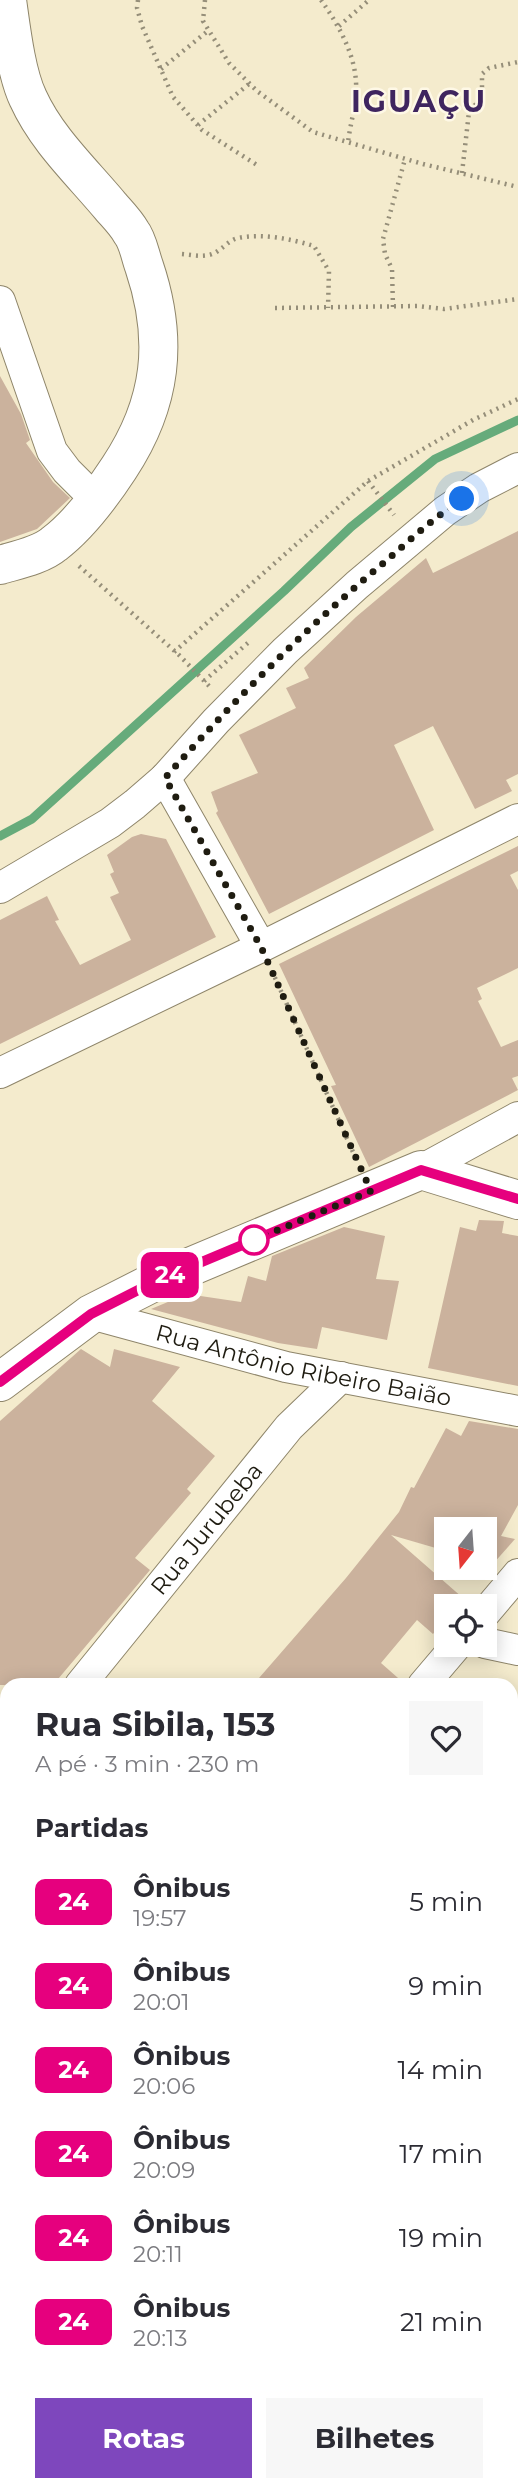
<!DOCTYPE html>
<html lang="pt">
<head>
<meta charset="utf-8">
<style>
	:root { --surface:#fff; --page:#f7f7f7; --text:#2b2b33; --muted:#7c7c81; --accent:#7e47bd }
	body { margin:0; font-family:Montserrat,sans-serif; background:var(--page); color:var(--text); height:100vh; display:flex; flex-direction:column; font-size:26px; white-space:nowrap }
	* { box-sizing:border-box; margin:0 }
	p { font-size:23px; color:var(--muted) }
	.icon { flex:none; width:38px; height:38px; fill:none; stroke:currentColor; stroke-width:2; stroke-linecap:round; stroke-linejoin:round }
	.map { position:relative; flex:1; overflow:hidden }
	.side { position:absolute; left:0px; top:1678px; width:518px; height:814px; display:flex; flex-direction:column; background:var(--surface); border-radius:21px 21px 0 0; box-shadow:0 4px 18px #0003 }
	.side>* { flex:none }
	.badge { padding:0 14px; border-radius:10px; font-size:24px; line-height:46px }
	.needle { width:46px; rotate:197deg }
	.controls { position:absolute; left:434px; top:1517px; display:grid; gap:14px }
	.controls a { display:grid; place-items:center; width:63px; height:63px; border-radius:0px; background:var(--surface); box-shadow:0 4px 18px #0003; font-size:35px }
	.you { position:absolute; width:35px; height:35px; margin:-18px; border:5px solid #fff; border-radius:50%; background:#1a73e8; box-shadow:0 0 0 10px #1a73e833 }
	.map>.badge { position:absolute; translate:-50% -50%; box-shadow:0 0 0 4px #fff }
	h2 { padding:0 35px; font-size:26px; line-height:63px }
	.round { display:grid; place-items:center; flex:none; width:74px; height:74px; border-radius:0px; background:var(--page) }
	.head { display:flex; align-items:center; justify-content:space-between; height:119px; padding:0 35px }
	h1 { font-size:33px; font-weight:700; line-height:52px }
	.button { display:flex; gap:14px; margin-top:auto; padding:14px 35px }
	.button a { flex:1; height:80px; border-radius:0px; background:var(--accent); color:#fff; font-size:28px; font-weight:700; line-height:80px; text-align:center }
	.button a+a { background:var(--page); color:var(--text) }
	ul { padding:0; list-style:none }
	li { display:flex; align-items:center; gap:21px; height:84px; padding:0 35px }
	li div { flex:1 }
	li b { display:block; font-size:26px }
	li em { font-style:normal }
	li .badge { min-width:77px; font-weight:700; text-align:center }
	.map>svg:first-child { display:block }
</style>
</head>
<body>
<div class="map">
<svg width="518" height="2491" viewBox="0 0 518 2491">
	<rect width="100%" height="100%" fill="#f4ebcd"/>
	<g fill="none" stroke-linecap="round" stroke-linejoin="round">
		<!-- stream -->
		<path stroke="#66ab7b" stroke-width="9" d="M0 836 32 819 284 591 351 527 435 459 518 420"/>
	</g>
	<!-- building -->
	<path fill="#cbb29d" d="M0 376 21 414 30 440 26 443 53 482 70 498 37 529 0 542Z
		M518 531V774L506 780 512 791 475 809 433 726 394 745 434 830 269 914 216 813 218 811 211 792 258 773 239 735 296 708 286 688 309 678 304 668 356 617 426 558 433 573Z
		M141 834 166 839 216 937 0 1044V920L47 896 59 920 55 921 80 965 131 940 110 897 119 893 110 874 114 872 107 855 132 837Z
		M518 846V871L510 875 518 890V968L477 988 482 999 478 1001 501 1047 518 1040V1076L512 1078 518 1090 369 1167 331 1086 336 1085 279 964Z
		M479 1220 504 1221 502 1233 518 1236V1386L428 1368 460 1227 476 1231Z
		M344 1227 385 1236 376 1279 399 1281 387 1340 322 1327 317 1349 278 1343 151 1309 187 1294 241 1302 248 1276 266 1281 272 1256Z
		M81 1349 110 1367 114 1349 180 1367 152 1401 215 1456 187 1489 191 1493 135 1558 150 1570 53 1685H0V1421Z
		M469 1421 518 1429V1505L501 1536 515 1539 492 1565 485 1563V1530H446V1551L391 1535 463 1598 456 1606H446V1618L433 1634 417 1620 381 1663 406 1685H253L346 1578 399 1512 411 1487 414 1488 446 1428 461 1436Z"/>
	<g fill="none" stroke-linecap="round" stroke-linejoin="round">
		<defs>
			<path id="lane" d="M418 2491 422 2485"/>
			<g id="street">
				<path d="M0 301 52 451 67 471 95 499"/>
				<path d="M165 778 261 947"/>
				<path d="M0 888 110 823 135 804 165 778 216 721 285 651 357 585 445 511 479 488 518 468"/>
				<path d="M0 1073 261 947 518 819"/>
				<path d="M421 1170 518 1117"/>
				<path id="s1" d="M91 1314 286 1367 518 1411"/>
				<path d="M485 1613 518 1574"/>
				<path d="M485 1643 518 1650"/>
				<path id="s2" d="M80 1685 289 1427 341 1377"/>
				<path d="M423 1685 457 1645"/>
				<path d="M0 1783 7 1774"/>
				<path d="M511 1868 518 1870"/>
				<path d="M0 1983 7 1985"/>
				<path d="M511 2094 518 2096"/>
				<path d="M12 2485 37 2491"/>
			</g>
			<path id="secondary" d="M0 565C17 560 41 555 54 544 79 525 102 494 119 468 162 403 169 340 144 266 140 255 138 241 131 232 126 223 118 215 111 207 82 172 47 140 28 98 16 73 11 28 7 0
				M0 1382 91 1314 154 1282 421 1170 518 1200
				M511 2357 518 2351
				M382 2491 387 2485"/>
		</defs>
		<!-- lane casing -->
		<use href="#lane" stroke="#8e856a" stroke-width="18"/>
		<!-- street casing -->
		<use href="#street" stroke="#8e856a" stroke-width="32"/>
		<!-- secondary casing -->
		<use href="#secondary" stroke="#8e856a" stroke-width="40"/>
		<!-- path -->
		<path stroke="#958e79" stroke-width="4.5" stroke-dasharray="2 5" stroke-linecap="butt" d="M138 0 137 8 142 26 173 97 202 130 257 165
			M205 0 203 21 229 63 257 91 313 132 423 164 518 187
			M321 0C340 27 358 59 356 92 355 109 350 126 348 142
			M339 26 369 0
			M161 69 209 30
			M198 125 249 84
			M462 173 469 112 482 97V74L489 68 518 62
			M182 254C195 255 208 259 219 250 225 246 230 240 238 238 262 233 291 239 314 246L329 271 328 308
			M393 307 392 269 385 254 383 239 405 159
			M275 308 417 306 444 309 518 299
			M368 481 394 515
			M79 566 179 655 211 688
			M174 652 368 481 473 420 518 399
			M204 681 249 642
			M272 971 357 1161"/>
		<!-- lane -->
		<use href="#lane" stroke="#fff" stroke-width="16"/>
		<!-- street -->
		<use href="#street" stroke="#fff" stroke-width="30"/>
		<!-- secondary -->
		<use href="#secondary" stroke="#fff" stroke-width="38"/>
	</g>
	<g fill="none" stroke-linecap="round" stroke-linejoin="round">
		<defs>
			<path id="line" d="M0 1382 91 1314 154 1282 421 1170 518 1199"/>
		</defs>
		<!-- line casing -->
		<use href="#line" stroke="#fff" stroke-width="16"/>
		<!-- line -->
		<use href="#line" stroke="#e6007e" stroke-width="10"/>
		<!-- walk -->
		<path stroke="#1f1c11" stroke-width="7" stroke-dasharray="0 12.6" d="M254 1240 371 1191 261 947 165 778C234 700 307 627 387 560 411 539 435 517 462 499"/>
	</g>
	<!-- markers -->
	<circle fill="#fff" stroke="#e6007e" stroke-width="3.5" cx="254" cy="1240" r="14"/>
	<g text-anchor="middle" stroke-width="5" stroke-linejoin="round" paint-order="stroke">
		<!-- street labels -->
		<g font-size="23" fill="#1f1c11" stroke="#fef8e6">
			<text dy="8" stroke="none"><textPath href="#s1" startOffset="219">Rua Antônio Ribeiro Baião</textPath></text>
			<text dy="8" stroke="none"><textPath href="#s2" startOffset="201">Rua Jurubeba</textPath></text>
		</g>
		<!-- district labels -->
		<g font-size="30" font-weight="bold" letter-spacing="2" fill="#3f255f" stroke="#fef8e6">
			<text x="419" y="112">IGUAÇU</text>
		</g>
	</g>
</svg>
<div class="controls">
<a><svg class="needle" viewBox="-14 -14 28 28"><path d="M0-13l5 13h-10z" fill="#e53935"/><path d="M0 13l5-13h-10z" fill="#7c7c81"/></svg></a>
<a><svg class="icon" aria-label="locate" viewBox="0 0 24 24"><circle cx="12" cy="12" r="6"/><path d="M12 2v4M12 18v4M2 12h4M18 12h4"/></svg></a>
</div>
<div class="you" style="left:462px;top:499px"></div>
<b class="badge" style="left:170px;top:1275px;background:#e6007e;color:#fff">24</b>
<section class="side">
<div class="head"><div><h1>Rua Sibila, 153</h1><p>A pé · 3 min · 230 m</p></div><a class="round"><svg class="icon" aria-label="heart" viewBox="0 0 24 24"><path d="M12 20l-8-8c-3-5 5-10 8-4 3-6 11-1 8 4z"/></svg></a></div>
<h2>Partidas</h2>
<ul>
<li><span class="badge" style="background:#e6007e;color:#fff">24</span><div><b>Ônibus</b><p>19:57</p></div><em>5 min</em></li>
<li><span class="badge" style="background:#e6007e;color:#fff">24</span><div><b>Ônibus</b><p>20:01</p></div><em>9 min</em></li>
<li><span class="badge" style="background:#e6007e;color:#fff">24</span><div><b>Ônibus</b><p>20:06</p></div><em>14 min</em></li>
<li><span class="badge" style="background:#e6007e;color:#fff">24</span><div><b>Ônibus</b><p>20:09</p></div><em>17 min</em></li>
<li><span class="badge" style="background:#e6007e;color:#fff">24</span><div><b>Ônibus</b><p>20:11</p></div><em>19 min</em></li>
<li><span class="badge" style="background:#e6007e;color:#fff">24</span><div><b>Ônibus</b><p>20:13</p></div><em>21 min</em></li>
</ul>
<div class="button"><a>Rotas</a><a>Bilhetes</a></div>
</section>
</div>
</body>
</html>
